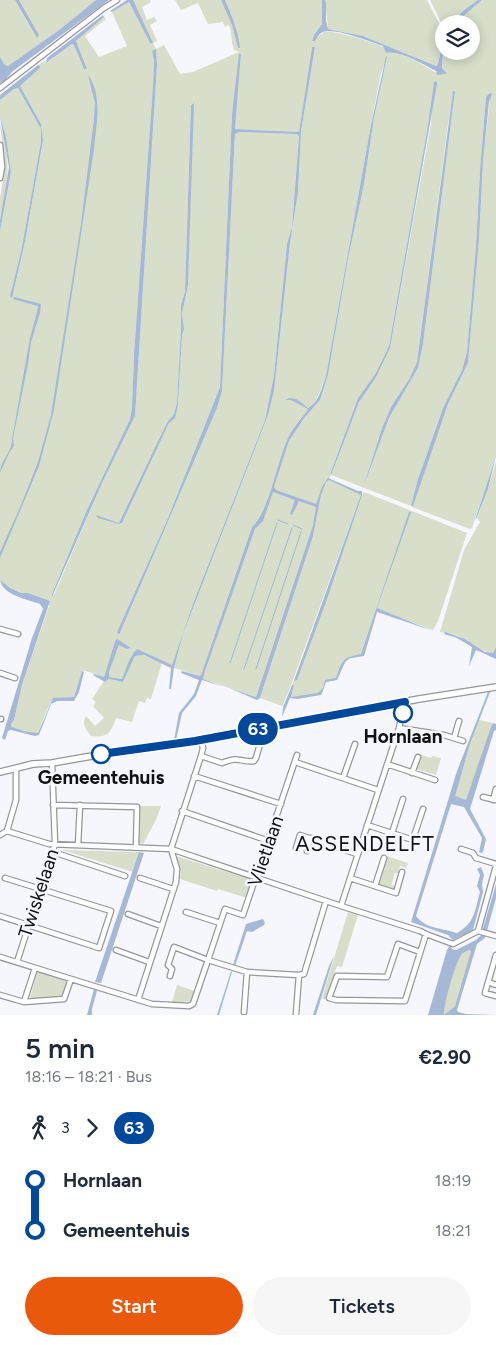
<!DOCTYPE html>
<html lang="en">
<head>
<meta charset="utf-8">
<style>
	:root { --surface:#fff; --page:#f6f6f7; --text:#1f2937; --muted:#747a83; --accent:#ea580c }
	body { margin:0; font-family:Figtree,sans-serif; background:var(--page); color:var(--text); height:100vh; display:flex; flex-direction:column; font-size:19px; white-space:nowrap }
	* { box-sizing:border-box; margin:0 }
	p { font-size:16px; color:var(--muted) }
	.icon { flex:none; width:28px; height:28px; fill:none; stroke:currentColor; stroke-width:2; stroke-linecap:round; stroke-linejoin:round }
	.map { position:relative; height:1015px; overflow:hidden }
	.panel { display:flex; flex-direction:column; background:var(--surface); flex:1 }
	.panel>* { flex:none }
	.badge { padding:0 10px; border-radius:16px; font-size:18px; line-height:32px }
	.tools { position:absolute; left:435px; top:15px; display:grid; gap:10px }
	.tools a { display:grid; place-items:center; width:45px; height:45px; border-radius:50%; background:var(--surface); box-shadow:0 2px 12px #0003; font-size:25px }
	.map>.badge { position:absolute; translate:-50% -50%; box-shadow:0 0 0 2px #fff }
	.legs { display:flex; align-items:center; gap:8px; height:55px; padding:0 25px; font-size:16px }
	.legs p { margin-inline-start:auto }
	.overview { display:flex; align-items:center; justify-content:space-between; height:85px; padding:0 25px }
	h1 { font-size:28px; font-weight:600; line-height:38px }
	.button { display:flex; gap:10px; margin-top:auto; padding:10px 25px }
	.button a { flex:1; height:58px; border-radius:30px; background:var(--accent); color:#fff; font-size:20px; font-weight:600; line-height:58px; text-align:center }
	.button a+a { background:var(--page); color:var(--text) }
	ul { padding:0 25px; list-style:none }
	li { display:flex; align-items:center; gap:18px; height:50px; font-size:19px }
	li i { display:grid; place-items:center; width:8px; height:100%; margin:0 6px; background:currentColor }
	li i::after { content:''; width:12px; height:12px; margin:-6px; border:4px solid; border-radius:50%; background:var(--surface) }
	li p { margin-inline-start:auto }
	li:first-child i { background:linear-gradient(#0000 50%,currentColor 0) }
	li:last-child i { background:linear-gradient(currentColor 50%,#0000 0) }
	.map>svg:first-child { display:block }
</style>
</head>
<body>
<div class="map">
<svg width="496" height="1015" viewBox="0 0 496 1015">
	<rect width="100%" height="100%" fill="#f5f7fd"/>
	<!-- green -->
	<path fill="#d7dec9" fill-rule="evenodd" d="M0 0H15L28 23 39 35 19 0H96L59 30 8 66 4 64 0 57Z
		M132 0H150L151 2 142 7 147 20 154 17 157 21 150 25 157 41 153 43 156 49 164 45 180 74 193 72 239 52 234 50C231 44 232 33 229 25L225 27 223 22 208 24 198 3 181 10 175 0H221L232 25 238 48H240L231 15 225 0H322V24L314 35 312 41 325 31C357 35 385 47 414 60 424 65 435 74 446 75L442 69 444 50V51H471V24H454L482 0H496V456L472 528 470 529 412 507 448 404 468 363 479 240 483 162 490 98 486 97 480 170 476 246 467 352 462 370 443 408 417 482 411 506 331 475 329 478 331 481 362 495 364 492 467 533 438 621 433 630 377 609 364 656 351 658 346 661 337 680 326 682 322 694 296 698 291 697 294 685H292L317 620 358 503 290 688 282 706 260 698 313 536 320 498 313 525 256 697 203 679 207 664 255 529 263 520 289 441 305 417 320 400 328 375 348 259 364 184 374 118 387 57 381 73 370 130 326 376C321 387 318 402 308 408 301 402 297 398 287 400L291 399 308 409C301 418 293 427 288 438 277 461 269 511 252 527L201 675 200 676 174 668 183 634 268 415 274 391 290 243 298 192 301 132 315 47H312L299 132 235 129 241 54 232 114 220 387 168 518 117 632 119 635 217 408 222 391 235 134 238 132 297 134 299 135 292 227 287 244 274 375 265 420 194 601 172 665 137 650C129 657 126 669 122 679L109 677V672L119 645 131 648 120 642 115 641 104 677 86 671H82L74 697 53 699 46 712 38 733 14 729 11 724 14 720 22 685 49 606V601L28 593H21L9 588 0 580V231L11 172 6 136 0 117V100L14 89 18 88 41 129V142L21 252 10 296 14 290 25 242 43 140 41 124 20 86 40 68V66L38 65 45 61 46 63 48 62 72 44 74 45 84 69H87L76 41 104 17 106 19 85 36 99 57 127 46 112 12 129 2 150 43 145 26ZM152 51H156L157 65 135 416 103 481 54 595 52 594 86 512 130 419 132 408 134 354 153 85 154 61ZM434 82 431 124 390 348 359 402 330 475 358 398 376 373 389 346 427 131ZM455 91 423 344 418 368 389 418 363 488 382 428 391 407 410 379 417 362 448 124 453 92ZM193 103 188 285 182 314 184 329 182 336 178 405 173 419 169 423 122 523 119 524 96 515 119 523 159 439 168 421 174 414 177 403 181 327V305L185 292 191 105Z
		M325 0H427L444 33 438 64 436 66 363 36 328 29Z
		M430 0H478L463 11 451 24H444V28Z
		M0 124C12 160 8 185 0 221V198L5 167Z
		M496 461V647L493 654C482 651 476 646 467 640 458 635 448 633 440 632L464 550 480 522 477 518 488 489Z
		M143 655 162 663 151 699 147 698 145 703 139 701 132 722 116 718C111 733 108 738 91 736 86 729 81 724 86 716L95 726 104 718 93 706 96 702 92 699 104 681 105 682 109 679 123 682 135 656Z
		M479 720 493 723 466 801 454 796 470 744Z
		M421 755 431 758 432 756 441 758 436 775 416 769Z
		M140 806H161L157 818 143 844 139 843Z
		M62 850 139 852 133 872Z
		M176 856 250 879 252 881 247 898 218 889 217 891 180 879 181 873Z
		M386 856 408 863 406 868 400 866 398 873H395L391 885 396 886V885L394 891 377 885Z
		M348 912 358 915 342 967 337 966 325 999 322 998Z
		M470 949 471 951 455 1006 444 1015C443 1003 454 967 460 957 463 953 466 951 470 949Z
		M37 972 67 981 63 996 30 999Z
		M177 985 195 991 191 1001 184 1002H172Z"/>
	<!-- water -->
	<path fill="#a6b8d6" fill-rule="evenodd" d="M15 0H19L39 35 37 38Z
		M96 0H109L13 71 5 80 0 83V57L4 64 8 66 59 30Z
		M127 0H133L153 43H150L129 2 112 12 110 11Z
		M221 0H225C232 16 238 31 240 48H238L232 25Z
		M322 0H325L326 2V21L328 29 363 36 436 66 438 64 444 37 442 68 447 74 437 75 436 71C421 64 401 50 386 53L383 46C372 42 332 27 323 32 319 33 317 38 315 41H312L314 35 322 24Z
		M478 0H482L454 24H451L463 11Z
		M103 15 104 17 76 41 87 69H84L74 45 72 44 46 63 47 58Z
		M312 47H315L301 132 298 192 290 243 274 391 268 415 183 634 174 668 171 689H169L171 668 144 655 135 656 123 682 109 679 105 682 93 675 94 674 104 677 115 641 117 639 131 648 127 649 119 645 109 672V677L122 679C126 669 129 657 137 649L172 665 194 601 265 420 274 375 287 244 292 227 299 136 297 134 239 132 235 134 222 391 217 408 119 635 117 632 168 518 220 387 232 114 239 54H241L235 129 299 132Z
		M156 49 157 65 135 416 103 481 52 597V594L86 512 130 419 132 408 134 354 153 85 154 61 152 51Z
		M386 56 387 57 374 118 364 184 348 259 328 375 320 400 305 417 289 441 274 487 276 490 316 504 322 487 328 478 358 491H362V495L326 602 297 680 294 681 361 495 329 480 326 482 321 495 313 536 260 698 257 700 229 688 256 697 313 525 316 507 299 501 292 515 290 514 295 500 273 492 263 521 255 529 205 671 203 679 224 687 202 680 196 696 182 713 176 740H174L179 713 194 694 199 680 181 673 182 671 200 676 201 675 252 527C269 512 277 461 288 438 293 427 301 419 308 409L291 400H285C294 395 301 402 308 408 319 402 322 387 326 376L370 130Z
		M38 65 40 66V68L20 86 41 124 43 140 25 242 12 298 10 296 21 252 41 142V129L18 88 14 89 0 100V95Z
		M88 75C103 95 96 126 94 149L54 410 39 466 0 558V552L21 505 38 462 51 415 81 224 94 119 95 103Z
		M436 81 437 84 390 348 376 377 359 402 331 475V472L358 398 376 373 389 346 427 131 434 82Z
		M453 91H455L423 344 418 368 389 418 363 488 382 428 391 407 410 378 417 362Z
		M490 93 492 94 489 102 483 162 479 240 468 363 448 404 413 506H411L417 482 443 408 462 370 467 352 476 246 480 170 486 97Z
		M194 103 188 285 182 314 184 329 182 336 178 405 175 418 169 423 122 523 119 524 98 518 96 515 119 523 159 439 168 421 174 414 177 403 181 327V305L185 292 191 105Z
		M0 117 6 136 11 172 0 231V221L9 167Z
		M14 297 41 304 40 313 31 342 28 364 13 438 14 446 10 451 0 473C0 461 13 450 12 439L30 338 38 308V306L13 299Z
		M496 456 488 489 477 517 475 520Z
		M409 512H411L377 608 433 631 377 612 364 656 350 658 345 662 337 680 326 682 321 695 297 699 290 698 282 717 283 707 292 685H294L291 697 318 693 323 688 325 680 336 678C343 659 342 658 361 654Z
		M0 580 10 588 21 593H28L50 601 22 685 14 720 11 724 12 727 24 731 38 733 53 698 74 697 82 671 84 672 79 692 74 701H57L51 704 39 735 35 736 11 730 8 731 5 740 2 738 32 638 43 609 40 604C26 599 3 595 0 580Z
		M445 632 465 639 485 652 493 653 496 647V659L476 650 469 666 472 647 457 638 444 634Z
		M488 692H490L470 744 455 796 466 800 490 730 493 723 496 724V730L494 731 470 809 486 839 483 852 482 853 479 852 482 838 464 807 451 804 416 916C426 929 442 928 457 933 475 923 475 910 480 892L477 886 480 875 477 869 481 867 484 875 482 884 483 892 473 930 453 940 448 935 411 922 457 771Z
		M139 852 144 853 101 983 95 982Z
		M496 884V898L485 938 477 944 457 1010 458 1012 466 1014 496 1015H428L447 950 450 945 452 949 456 950 476 940 481 935ZM469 950 471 951 455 1006 444 1015C443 1006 456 960 462 954 463 953 468 950 469 950Z
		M263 919 265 923 264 925 252 932 247 931 235 966 233 965 246 924Z
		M334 956 316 1015H313L329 966Z
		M231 971 232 972 219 1015H217Z
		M94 989 97 991 92 1009V1015H87Z"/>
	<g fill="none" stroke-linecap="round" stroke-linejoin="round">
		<!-- stream -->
		<path stroke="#a6b8d6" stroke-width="1" d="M278 520 288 524
			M293 525 302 529
			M230 663 277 523
			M244 669 292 528
			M256 669 301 532"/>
		<defs>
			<path id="minor" d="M0 88 104 8 117 0
				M0 145 2 167 0 178
				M0 629 18 634
				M0 673 15 678
				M0 719H1
				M399 728 444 735 463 741
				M454 738 459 721
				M201 756 222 763C241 755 238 763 254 761L256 758 265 727
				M295 762 378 790
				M387 764 435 780
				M412 773 418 757
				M194 776 281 804
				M343 778 355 744
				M483 797 496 800
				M493 800 496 789
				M53 805 137 807 136 847
				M182 811 269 841
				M367 825 410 839 414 836 423 809
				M7 831 49 844 171 849 341 906 399 728 405 702
				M392 833 403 799
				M0 835 7 831 16 800V769
				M78 845 80 805
				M296 848 300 835 357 854
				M461 849 473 853 476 858 496 864
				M307 851 311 838
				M53 852 125 876
				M140 878 173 889
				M350 878 396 893 402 872
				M375 886 384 858
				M341 906 420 931 426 934 453 944 478 931 496 866
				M186 912 220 923
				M128 914 161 926
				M0 916 99 948 111 911 5 878
				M478 931 496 936
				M116 950 149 962
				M420 952 398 944 387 977 337 976 329 998 336 1000 405 1001 426 934
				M496 955 485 993 496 996
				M0 957 152 1004 189 1006 193 1004 208 960 247 972 299 975
				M17 962 55 844 52 763
				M170 976 172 969 168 965 174 947 208 960 225 909 243 915 297 755
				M488 982 496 985
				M0 995 24 1002 64 999 71 979
				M138 1000 176 882 177 869 171 849 201 756 203 748 201 740
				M24 1002 35 968
				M244 1012 247 972
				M296 1014 299 975 304 974 326 901"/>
			<path id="tertiary" d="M0 772 33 764 52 763 86 757 195 741 419 699 496 687"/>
		</defs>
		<!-- minor casing -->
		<use href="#minor" stroke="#95979c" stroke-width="7"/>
		<!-- tertiary casing -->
		<use href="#tertiary" stroke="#95979c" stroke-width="8"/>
		<!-- minor -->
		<use href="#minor" stroke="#fff" stroke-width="4.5"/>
		<!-- tertiary -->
		<use href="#tertiary" stroke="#fff" stroke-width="5.5"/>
	</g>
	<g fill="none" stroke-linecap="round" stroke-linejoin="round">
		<defs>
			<path id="line-1" d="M101 754 195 741 405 702 403 713"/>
		</defs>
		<!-- line-1 casing -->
		<use href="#line-1" stroke="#fff" stroke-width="11"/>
		<!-- line-1 -->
		<use href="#line-1" stroke="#004899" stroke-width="8"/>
	</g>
	<!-- markers -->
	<g fill="#fff" stroke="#004899" stroke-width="2.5">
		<circle cx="403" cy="713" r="9"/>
		<circle cx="101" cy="754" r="9"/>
	</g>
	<g text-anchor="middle" stroke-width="5" stroke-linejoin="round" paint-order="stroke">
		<!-- stop labels -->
		<g font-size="19" font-weight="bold" fill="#111113" stroke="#f5f7fd">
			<text x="403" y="743">Hornlaan</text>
			<text x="101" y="784">Gemeentehuis</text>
		</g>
		<!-- street labels -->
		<g font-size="19" fill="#111113" stroke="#f5f7fd">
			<text transform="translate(265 851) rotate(-71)" y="7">Vlietlaan</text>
			<text transform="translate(38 893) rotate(-72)" y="7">Twiskelaan</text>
		</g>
		<!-- quarter labels -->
		<g font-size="21" letter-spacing="1" fill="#111113" stroke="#f5f7fd">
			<text x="365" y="851">ASSENDELFT</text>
		</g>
	</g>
</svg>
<div class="tools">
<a><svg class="icon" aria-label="layers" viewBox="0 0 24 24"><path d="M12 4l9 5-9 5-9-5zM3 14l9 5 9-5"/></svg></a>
</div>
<b class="badge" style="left:258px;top:729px;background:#004899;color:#fff">63</b>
</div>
<section class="panel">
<div class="overview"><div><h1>5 min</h1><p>18:16 – 18:21 · Bus</p></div><b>€2.90</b></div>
<div class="legs"><svg class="icon" aria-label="walk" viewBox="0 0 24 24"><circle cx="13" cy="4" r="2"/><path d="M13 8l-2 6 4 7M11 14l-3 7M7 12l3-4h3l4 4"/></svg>3<svg class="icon" aria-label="forward" viewBox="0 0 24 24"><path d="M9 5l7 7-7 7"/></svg><b class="badge" style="background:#004899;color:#fff">63</b></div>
<ul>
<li><i style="color:#004899"></i><b>Hornlaan</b><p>18:19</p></li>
<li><i style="color:#004899"></i><b>Gemeentehuis</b><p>18:21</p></li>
</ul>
<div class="button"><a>Start</a><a>Tickets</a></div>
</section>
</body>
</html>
